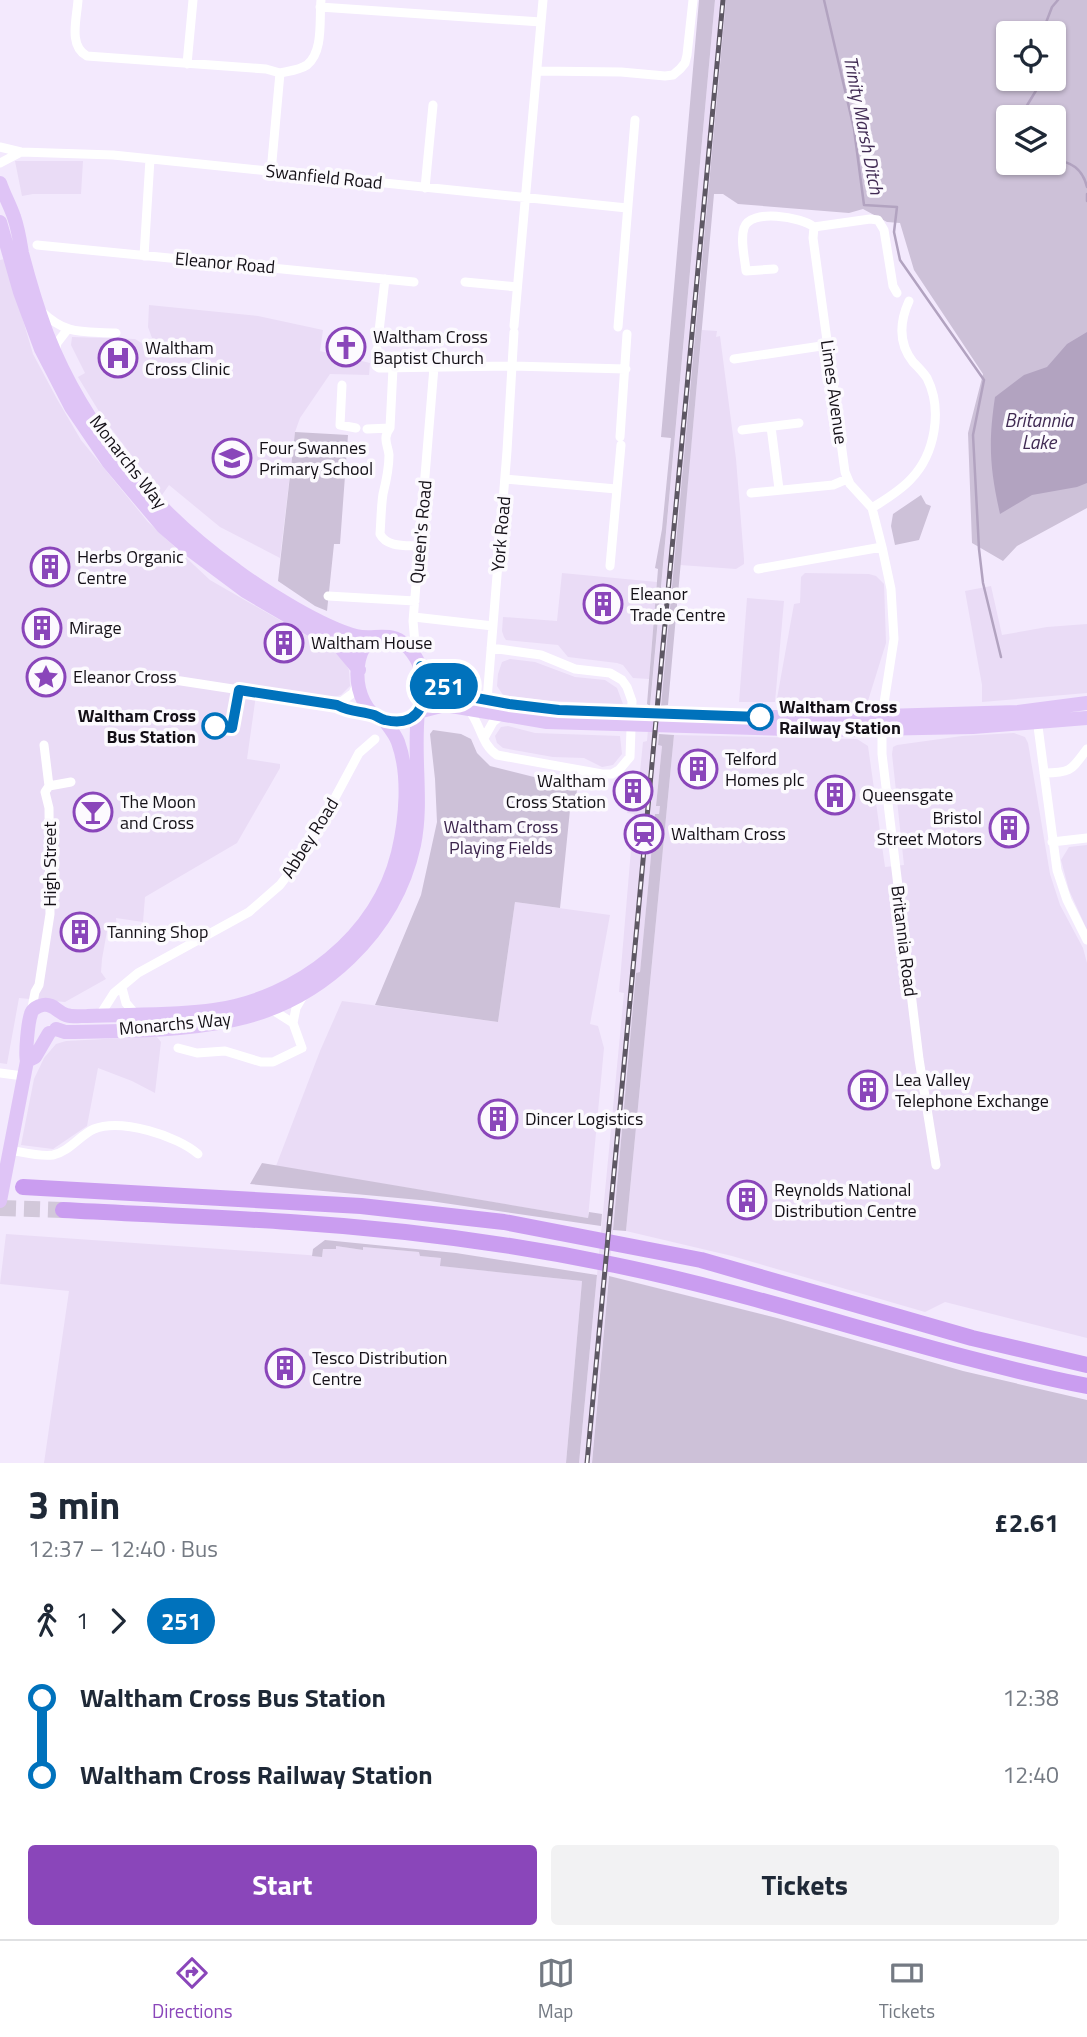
<!DOCTYPE html>
<html lang="en">
<head>
<meta charset="utf-8">
<style>
	:root { --surface:#fff; --page:#f2f2f3; --text:#1f2937; --muted:#747a83; --line:#e0e1e3; --accent:#8a46ba }
	body { margin:0; font-family:"Titillium Web",sans-serif; background:var(--page); color:var(--text); height:100vh; display:flex; flex-direction:column; font-size:26px; white-space:nowrap }
	* { box-sizing:border-box; margin:0 }
	p { font-size:23px; color:var(--muted) }
	.icon { flex:none; width:38px; height:38px; fill:none; stroke:currentColor; stroke-width:2; stroke-linecap:round; stroke-linejoin:round }
	.map { position:relative; height:1463px; overflow:hidden }
	.drawer { display:flex; flex-direction:column; background:var(--surface); flex:1 }
	.drawer>* { flex:none }
	.badge { padding:0 14px; border-radius:23px; font-size:24px; line-height:46px }
	.tools { position:absolute; left:996px; top:21px; display:grid; gap:14px }
	.tools a { display:grid; place-items:center; width:70px; height:70px; border-radius:7px; background:var(--surface); box-shadow:0 2px 5px #0004; font-size:35px }
	.map>.badge { position:absolute; translate:-50% -50%; box-shadow:0 0 0 4px #fff }
	.legs { display:flex; align-items:center; gap:10px; height:77px; padding:0 28px; font-size:23px }
	.legs p { margin-inline-start:auto }
	.headline { display:flex; align-items:center; justify-content:space-between; height:119px; padding:0 28px }
	h1 { font-size:38px; font-weight:700; line-height:52px }
	.cta { display:flex; gap:14px; margin-top:auto; padding:14px 28px }
	.cta a { flex:1; height:80px; border-radius:7px; background:var(--accent); color:#fff; font-size:28px; font-weight:700; line-height:80px; text-align:center }
	.cta a+a { background:var(--page); color:var(--text) }
	ul { padding:0 28px; list-style:none }
	li { display:flex; align-items:center; gap:24px; height:77px; font-size:26px }
	li i { display:grid; place-items:center; width:10px; height:100%; margin:0 9px; background:currentColor }
	li i::after { content:''; width:18px; height:18px; margin:-9px; border:5px solid; border-radius:50%; background:var(--surface) }
	li p { margin-inline-start:auto }
	li:first-child i { background:linear-gradient(#0000 50%,currentColor 0) }
	li:last-child i { background:linear-gradient(currentColor 50%,#0000 0) }
	.menu { display:flex; justify-content:space-around; align-items:center; height:98px; border-top:2px solid var(--line); background:var(--surface); font-size:19px; color:var(--muted) }
	.menu a { display:grid; justify-items:center; gap:4px }
	.menu .current { color:var(--accent) }
	.map>svg:first-child { display:block }
</style>
</head>
<body>
<div class="map">
<svg width="1087" height="1463" viewBox="0 0 1087 1463">
	<rect width="100%" height="100%" fill="#f3e9fd"/>
	<!-- built -->
	<path fill="#eadcf6" d="M715 0H726L661 706 658 745 662 746 656 806H660L659 815H655L640 973H636L592 1463H579L624 993 619 992 634 814 627 813 630 774 640 772 643 742 647 741Z
		M15 161H83L81 194H33L22 196Z
		M5 259 33 354 57 399 81 440 148 522 210 580 330 649 342 658 349 670 350 686 341 695 330 698 257 688 247 759 280 764V768L237 843 145 897 143 922 116 918 117 927 107 931 102 959 101 972 106 979 65 1002 19 998 7 1064 0 1063V260Z
		M149 305 258 316 323 330 320 351 370 363 369 375 330 374 300 418 295 432 280 558 220 527 169 485 162 495 103 418 78 377 85 373 71 345 72 337 135 339 143 344 152 338 148 327Z
		M702 330 717 331 716 337 720 336 736 459 744 559V564L736 569 680 565Z
		M562 573 657 582 649 679 633 678 623 665 617 663 568 657 558 645 506 640 504 637 502 631 503 617 557 621Z
		M805 573 869 574 876 576 884 584 886 643 867 704 792 707 776 704 794 604 800 603 801 577Z
		M991 586 1002 635 1047 627 1087 624V693L982 702V685L965 591Z
		M747 598 784 601 775 702H739Z
		M510 659 535 662 575 677 605 680 617 688 623 704 549 701 503 695 497 686 498 674 502 662Z
		M508 726 535 733 620 736 622 754 613 765 602 767 584 758 553 757 503 748 497 743 495 736 501 727Z
		M1014 733 1025 737 1028 743 1050 874 1060 905 1083 948 1087 963V1338L945 1302 925 1312 732 1256 626 1231 674 735 857 739 868 746 885 867 904 865 892 754 893 747 897 745 962 736Z
		M1087 845V930L1069 890 1061 860 1069 847Z
		M515 902 610 915 590 1024 598 1026 604 1048 588 1218 276 1166 320 1051 342 1001 498 1022Z
		M143 1037H157L161 1042 155 1093 132 1081 98 1068 87 1126 53 1149 21 1145 34 1079 44 1058 56 1044 66 1041Z
		M6 1234 322 1256 323 1248 336 1246 363 1250V1247L420 1252V1256L441 1258V1266L582 1281 566 1463H44L69 1291 0 1284Z"/>
	<!-- green -->
	<path fill="#cdc1d8" fill-rule="evenodd" d="M699 0H715L650 706 647 704 658 569 655 568 662 529 671 438 661 437Z
		M726 0H1087V508L1017 546 1003 561 972 543 968 433 983 374 914 270 900 223 887 222 863 209 849 213 738 204 723 194H714L668 705 661 706ZM1008 33H1054V79H1008ZM1008 117H1054V163H1008Z
		M295 432 348 435 340 544H334L327 611 315 606 278 581Z
		M921 495 926 504 931 506 919 540 895 545 891 526 893 514Z
		M433 730 461 734 471 739 477 753 490 766 542 779 577 785 576 810H570L560 908 515 902 498 1022 375 1005 421 895 437 822 435 779 430 734Z
		M659 734 674 735 626 1231 613 1230 636 973 640 972 655 814H659L660 806H656L662 746 658 745Z
		M262 1163 588 1218 589 1212 602 1214 601 1226 430 1201 250 1184Z
		M325 1240 456 1253 597 1275 579 1463H566L582 1281 440 1266 441 1258 420 1256 419 1252 363 1247V1250L336 1246V1249H323L322 1257 312 1256 313 1249Z
		M609 1276 777 1318 963 1371 1087 1400V1463H592Z"/>
	<!-- water -->
	<path fill="#b2a3c0" d="M1087 332V483L1077 487 1032 495 1000 514C990 469 988 444 995 397L1024 375 1047 367 1067 344Z"/>
	<g fill="none" stroke-linecap="round" stroke-linejoin="round">
		<!-- stream -->
		<path stroke="#b2a3c0" stroke-width="2.5" d="M824 0 854 129 864 205 897 207 894 232 900 260 984 380 973 435 979 549 983 583 1001 657
			M1042 33 1052 7 1058 0
			M1020 117 1043 79
			M1054 161C1071 160 1083 170 1087 187
			M1087 194V201"/>
		<!-- highway-tunnel -->
		<path stroke="#d2c8da" stroke-width="16" stroke-dasharray="16 8" stroke-linecap="butt" d="M0 1208 63 1210"/>
		<!-- street -->
		<path stroke="#fff" stroke-width="9" d="M78 0C77 18 68 46 87 56L266 69 280 73
			M320 7 541 22
			M187 64 193 0
			M537 71 621 72 665 76 673 75 680 69 685 63 687 55 693 0
			M0 147 21 152 113 155 627 208
			M0 163 19 153
			M271 172 280 73C289 71 300 70 307 65 324 51 319 19 321 0
			M425 188 433 105
			M814 227 813 238 845 472 850 484 872 508 882 547
			M814 227 870 219 878 220 884 230 893 286 897 293
			M37 245 414 282
			M144 256 150 159
			M774 269 746 271C745 259 740 240 744 228 750 208 802 217 814 227
			M465 282 517 287
			M41 311C67 336 82 331 116 333
			M514 326 543 0
			M618 327 635 120
			M378 340 385 279
			M377 349 376 366 379 368 512 366 626 369
			M55 352 57 343 67 330
			M734 359 828 345
			M393 368 390 428C382 438 388 445 389 455 389 469 386 482 383 494 381 507 381 521 380 534 387 548 407 545 420 546
			M342 385 340 425 356 428
			M771 427 779 489
			M367 429 390 428
			M742 430 799 423
			M620 437 627 334
			M505 479 616 489
			M751 493 833 485 847 479
			M872 508C886 499 900 491 911 479 935 454 943 410 927 378 923 372 918 367 913 362 898 343 900 321 909 301
			M610 566 621 445
			M758 569 882 547 891 589 894 639 882 716V754L919 1059 936 1165
			M328 596 415 601
			M414 617 493 626
			M416 655 413 621 434 367
			M118 676H144L181 681 337 705 346 710 372 715
			M487 700 507 451 514 332
			M337 705 353 693 357 685
			M469 710C481 725 481 744 497 755L602 774H612L619 770 630 757 632 701 627 687 622 680 610 673 575 669 541 655 491 648
			M1037 719 1057 870 1067 900 1087 940
			M484 738 493 722 501 716
			M44 745 49 786
			M1044 773C1072 773 1071 770 1087 749
			M49 786 71 782
			M1052 842 1087 838
			M122 988 126 1003 136 1015
			M31 1013 35 992 39 985 50 914 49 808 45 792 49 786
			M100 1015 114 993 138 973 249 912 280 885 307 850 359 753 375 739
			M293 1023 296 1008 303 996
			M178 1048 197 1053 225 1051 261 1062H273L302 1048 293 1023 271 1009
			M0 1073 23 1076
			M9 1150C22 1152 40 1157 53 1155 69 1152 80 1135 94 1129 121 1118 178 1136 198 1154"/>
		<!-- primary -->
		<path stroke="#dfc4f6" stroke-width="14" d="M0 183C4 195 10 205 14 217 18 228 20 241 22 253 29 280 37 307 47 334 84 428 154 512 236 570 264 591 322 627 356 636 372 640 387 632 402 642 422 656 440 705 410 718 366 738 346 678 364 647 367 643 372 640 376 637
			M0 222 20 292 41 349 71 407 109 463 163 527 186 547 245 591 339 646 359 670
			M422 667 437 682 460 695 509 704 559 710 761 717H851L1018 712 1087 703
			M418 712 445 705 547 722 820 730 973 727 1087 718
			M56 1029 65 1032C120 1031 179 1032 234 1020 322 1001 395 932 414 845 423 801 413 757 418 712
			M27 1061 35 1057 49 1033
			M0 1201 27 1061C25 1054 28 1022 31 1014 32 1009 38 1006 43 1005 53 1003 57 1012 66 1015 72 1017 80 1016 87 1016 129 1014 172 1016 214 1010 298 998 377 937 398 853 406 819 410 775 398 742 395 734 389 727 384 720"/>
		<!-- highway -->
		<path stroke="#ca9df0" stroke-width="16" d="M23 1187 361 1206 504 1222 701 1260 972 1338 1087 1365
			M63 1210C139 1214 214 1217 290 1222 399 1229 508 1243 615 1265 775 1298 928 1354 1087 1386"/>
		<defs>
			<path id="rail" d="M587 1463 723 0"/>
		</defs>
		<!-- rail casing -->
		<use href="#rail" stroke="#5e5864" stroke-width="5"/>
		<!-- rail -->
		<use href="#rail" stroke="#fcfafe" stroke-width="2.5" stroke-dasharray="8" stroke-linecap="butt"/>
	</g>
	<g fill="none" stroke-linecap="round" stroke-linejoin="round">
		<defs>
			<path id="line-1" d="M215 726 232 728 239 690 337 705C349 712 361 711 374 715 379 717 380 719 385 720 424 729 429 695 421 666L437 682 460 695 509 704 559 710 760 717"/>
		</defs>
		<!-- line-1 casing -->
		<use href="#line-1" stroke="#fff" stroke-width="16"/>
		<!-- line-1 -->
		<use href="#line-1" stroke="#0072bc" stroke-width="10"/>
	</g>
	<!-- icons -->
	<defs>
		<symbol id="church-ring" viewBox="-11 -11 22 22"><circle r="9.5" fill="#fcfafe" stroke="#8a46ba" stroke-width="1.5"/><path d="M-1.2-6h2.4v3.5h3.3v2.4h-3.3V6h-2.4V-.1h-3.3v-2.4h3.3Z" fill="#8a46ba"/></symbol>
		<symbol id="hospital-ring" viewBox="-11 -11 22 22"><circle r="9.5" fill="#fcfafe" stroke="#8a46ba" stroke-width="1.5"/><path d="M-5-5h3v3.5h4V-5h3V5h-3V1.5h-4V5h-3Z" fill="#8a46ba"/></symbol>
		<symbol id="school-ring" viewBox="-11 -11 22 22"><circle r="9.5" fill="#fcfafe" stroke="#8a46ba" stroke-width="1.5"/><path d="M0-5L7-2L0 1L-7-2ZM-4 1L0 2.5L4 1V4Q0 6-4 4Z" fill="#8a46ba"/></symbol>
		<symbol id="building-ring" viewBox="-11 -11 22 22"><circle r="9.5" fill="#fcfafe" stroke="#8a46ba" stroke-width="1.5"/><path d="M-4-6H4V6H1V3H-1V6H-4ZM-2.5-4.3h1.7v1.8h-1.7ZM.8-4.3h1.7v1.8H.8ZM-2.5-1h1.7V.8h-1.7ZM.8-1h1.7V.8H.8Z" fill="#8a46ba"/></symbol>
		<symbol id="sight-ring" viewBox="-11 -11 22 22"><circle r="9.5" fill="#fcfafe" stroke="#8a46ba" stroke-width="1.5"/><path d="M0-6L1.8-2.2L6-1.7L2.9 1.2L3.7 5.4L0 3.3L-3.7 5.4L-2.9 1.2L-6-1.7L-1.8-2.2Z" fill="#8a46ba"/></symbol>
		<symbol id="bar-ring" viewBox="-11 -11 22 22"><circle r="9.5" fill="#fcfafe" stroke="#8a46ba" stroke-width="1.5"/><path d="M-6-5H6L.8 .8V4.5H3.5V6h-7V4.5H-.8V.8Z" fill="#8a46ba"/></symbol>
		<symbol id="station-ring" viewBox="-11 -11 22 22"><circle r="9.5" fill="#fcfafe" stroke="#8a46ba" stroke-width="1.5"/><path d="M-3-6H3Q5-6 5-4V2Q5 4 3 4L4.5 6H3L1.5 4h-3L-3 6H-4.5L-3 4Q-5 4-5 2V-4Q-5-6-3-6ZM-3.5-4v3h7v-3ZM-3.5 1v1.5H-2V1ZM2 1v1.5H3.5V1Z" fill="#8a46ba"/></symbol>
	</defs>
	<g fill-rule="evenodd">
		<use href="#church-ring" x="324" y="325" width="44" height="44"/>
		<use href="#hospital-ring" x="96" y="336" width="44" height="44"/>
		<use href="#school-ring" x="210" y="436" width="44" height="44"/>
		<use href="#building-ring" x="28" y="545" width="44" height="44"/>
		<use href="#building-ring" x="581" y="582" width="44" height="44"/>
		<use href="#building-ring" x="20" y="606" width="44" height="44"/>
		<use href="#building-ring" x="262" y="621" width="44" height="44"/>
		<use href="#sight-ring" x="24" y="655" width="44" height="44"/>
		<use href="#building-ring" x="676" y="747" width="44" height="44"/>
		<use href="#building-ring" x="611" y="769" width="44" height="44"/>
		<use href="#building-ring" x="813" y="773" width="44" height="44"/>
		<use href="#bar-ring" x="71" y="790" width="44" height="44"/>
		<use href="#building-ring" x="987" y="806" width="44" height="44"/>
		<use href="#station-ring" x="622" y="812" width="44" height="44"/>
		<use href="#building-ring" x="58" y="910" width="44" height="44"/>
		<use href="#building-ring" x="846" y="1068" width="44" height="44"/>
		<use href="#building-ring" x="476" y="1097" width="44" height="44"/>
		<use href="#building-ring" x="725" y="1178" width="44" height="44"/>
		<use href="#building-ring" x="263" y="1346" width="44" height="44"/>
	</g>
	<!-- markers -->
	<g fill="#fff" stroke="#0072bc" stroke-width="3.5">
		<circle cx="760" cy="717" r="12"/>
		<circle cx="215" cy="726" r="12"/>
	</g>
	<g text-anchor="middle" stroke-width="7" stroke-linejoin="round" paint-order="stroke">
		<!-- street labels -->
		<g font-size="18" fill="#141017" stroke="#fcfafe">
			<text transform="translate(324 177) rotate(6)" y="6">Swanfield Road</text>
			<text transform="translate(225 263) rotate(5)" y="6">Eleanor Road</text>
			<text transform="translate(834 392) rotate(82)" y="6">Limes Avenue</text>
			<text transform="translate(128 462) rotate(52)" y="6">Monarchs Way</text>
			<text transform="translate(421 532) rotate(-85)" y="6">Queen's Road</text>
			<text transform="translate(501 534) rotate(-85)" y="6">York Road</text>
			<text transform="translate(310 838) rotate(-58)" y="6">Abbey Road</text>
			<text transform="translate(50 864) rotate(-90)" y="6">High Street</text>
			<text transform="translate(904 941) rotate(83)" y="6">Britannia Road</text>
			<text transform="translate(175 1024) rotate(-5)" y="6">Monarchs Way</text>
		</g>
		<!-- poi labels -->
		<g font-size="18" fill="#141017" stroke="#fcfafe" text-anchor="start">
			<text x="373" y="343">Waltham Cross<tspan x="373" dy="21">Baptist Church</tspan></text>
			<text x="145" y="354">Waltham<tspan x="145" dy="21">Cross Clinic</tspan></text>
			<text x="259" y="454">Four Swannes<tspan x="259" dy="21">Primary School</tspan></text>
			<text x="77" y="563">Herbs Organic<tspan x="77" dy="21">Centre</tspan></text>
			<text x="630" y="600">Eleanor<tspan x="630" dy="21">Trade Centre</tspan></text>
			<text x="69" y="634">Mirage</text>
			<text x="311" y="649">Waltham House</text>
			<text x="73" y="683">Eleanor Cross</text>
			<text x="725" y="765">Telford<tspan x="725" dy="21">Homes plc</tspan></text>
			<text x="606" y="787" text-anchor="end">Waltham<tspan x="606" dy="21">Cross Station</tspan></text>
			<text x="862" y="801">Queensgate</text>
			<text x="120" y="808">The Moon<tspan x="120" dy="21">and Cross</tspan></text>
			<text x="982" y="824" text-anchor="end">Bristol<tspan x="982" dy="21">Street Motors</tspan></text>
			<text x="671" y="840">Waltham Cross</text>
			<text x="107" y="938">Tanning Shop</text>
			<text x="895" y="1086">Lea Valley<tspan x="895" dy="21">Telephone Exchange</tspan></text>
			<text x="525" y="1125">Dincer Logistics</text>
			<text x="774" y="1196">Reynolds National<tspan x="774" dy="21">Distribution Centre</tspan></text>
			<text x="312" y="1364">Tesco Distribution<tspan x="312" dy="21">Centre</tspan></text>
		</g>
		<!-- stop labels -->
		<g font-size="18" font-weight="bold" fill="#141017" stroke="#fcfafe" text-anchor="start">
			<text x="779" y="713">Waltham Cross<tspan x="779" dy="21">Railway Station</tspan></text>
			<text x="196" y="722" text-anchor="end">Waltham Cross<tspan x="196" dy="21">Bus Station</tspan></text>
		</g>
		<!-- park labels -->
		<g font-size="18" fill="#3b244c" stroke="#fcfafe">
			<text x="501" y="833">Waltham Cross<tspan x="501" dy="21">Playing Fields</tspan></text>
		</g>
		<!-- water labels -->
		<g font-size="19" font-style="italic" fill="#402a53" stroke="#fcfafe">
			<text transform="translate(864 125) rotate(79)" y="7">Trinity Marsh Ditch</text>
			<text x="1039" y="427">Britannia<tspan x="1039" dy="22">Lake</tspan></text>
		</g>
	</g>
</svg>
<div class="tools">
<a><svg class="icon" aria-label="locate" viewBox="0 0 24 24"><circle cx="12" cy="12" r="6"/><path d="M12 2v4M12 18v4M2 12h4M18 12h4"/></svg></a>
<a><svg class="icon" aria-label="layers" viewBox="0 0 24 24"><path d="M12 4l9 5-9 5-9-5zM3 14l9 5 9-5"/></svg></a>
</div>
<b class="badge" style="left:444px;top:686px;background:#0072bc;color:#fff">251</b>
</div>
<section class="drawer">
<div class="headline"><div><h1>3 min</h1><p>12:37 – 12:40 · Bus</p></div><b>£2.61</b></div>
<div class="legs"><svg class="icon" aria-label="walk" viewBox="0 0 24 24"><circle cx="13" cy="4" r="2"/><path d="M13 8l-2 6 4 7M11 14l-3 7M7 12l3-4h3l4 4"/></svg>1<svg class="icon" aria-label="forward" viewBox="0 0 24 24"><path d="M9 5l7 7-7 7"/></svg><b class="badge" style="background:#0072bc;color:#fff">251</b></div>
<ul>
<li><i style="color:#0072bc"></i><b>Waltham Cross Bus Station</b><p>12:38</p></li>
<li><i style="color:#0072bc"></i><b>Waltham Cross Railway Station</b><p>12:40</p></li>
</ul>
<div class="cta"><a>Start</a><a>Tickets</a></div>
</section>
<nav class="menu">
<a class="current"><svg class="icon" aria-label="directions" viewBox="0 0 24 24"><path d="M12 3l9 9-9 9-9-9zM9 14v-3h6M13 9l2 2-2 2"/></svg>Directions</a>
<a><svg class="icon" aria-label="map" viewBox="0 0 24 24"><path d="M3 6l6-2 6 2 6-2v14l-6 2-6-2-6 2zM9 4v14M15 6v14"/></svg>Map</a>
<a><svg class="icon" aria-label="tickets" viewBox="0 0 24 24"><path d="M3 7h18v10H3zM15 7v10"/></svg>Tickets</a>
</nav>
</body>
</html>
